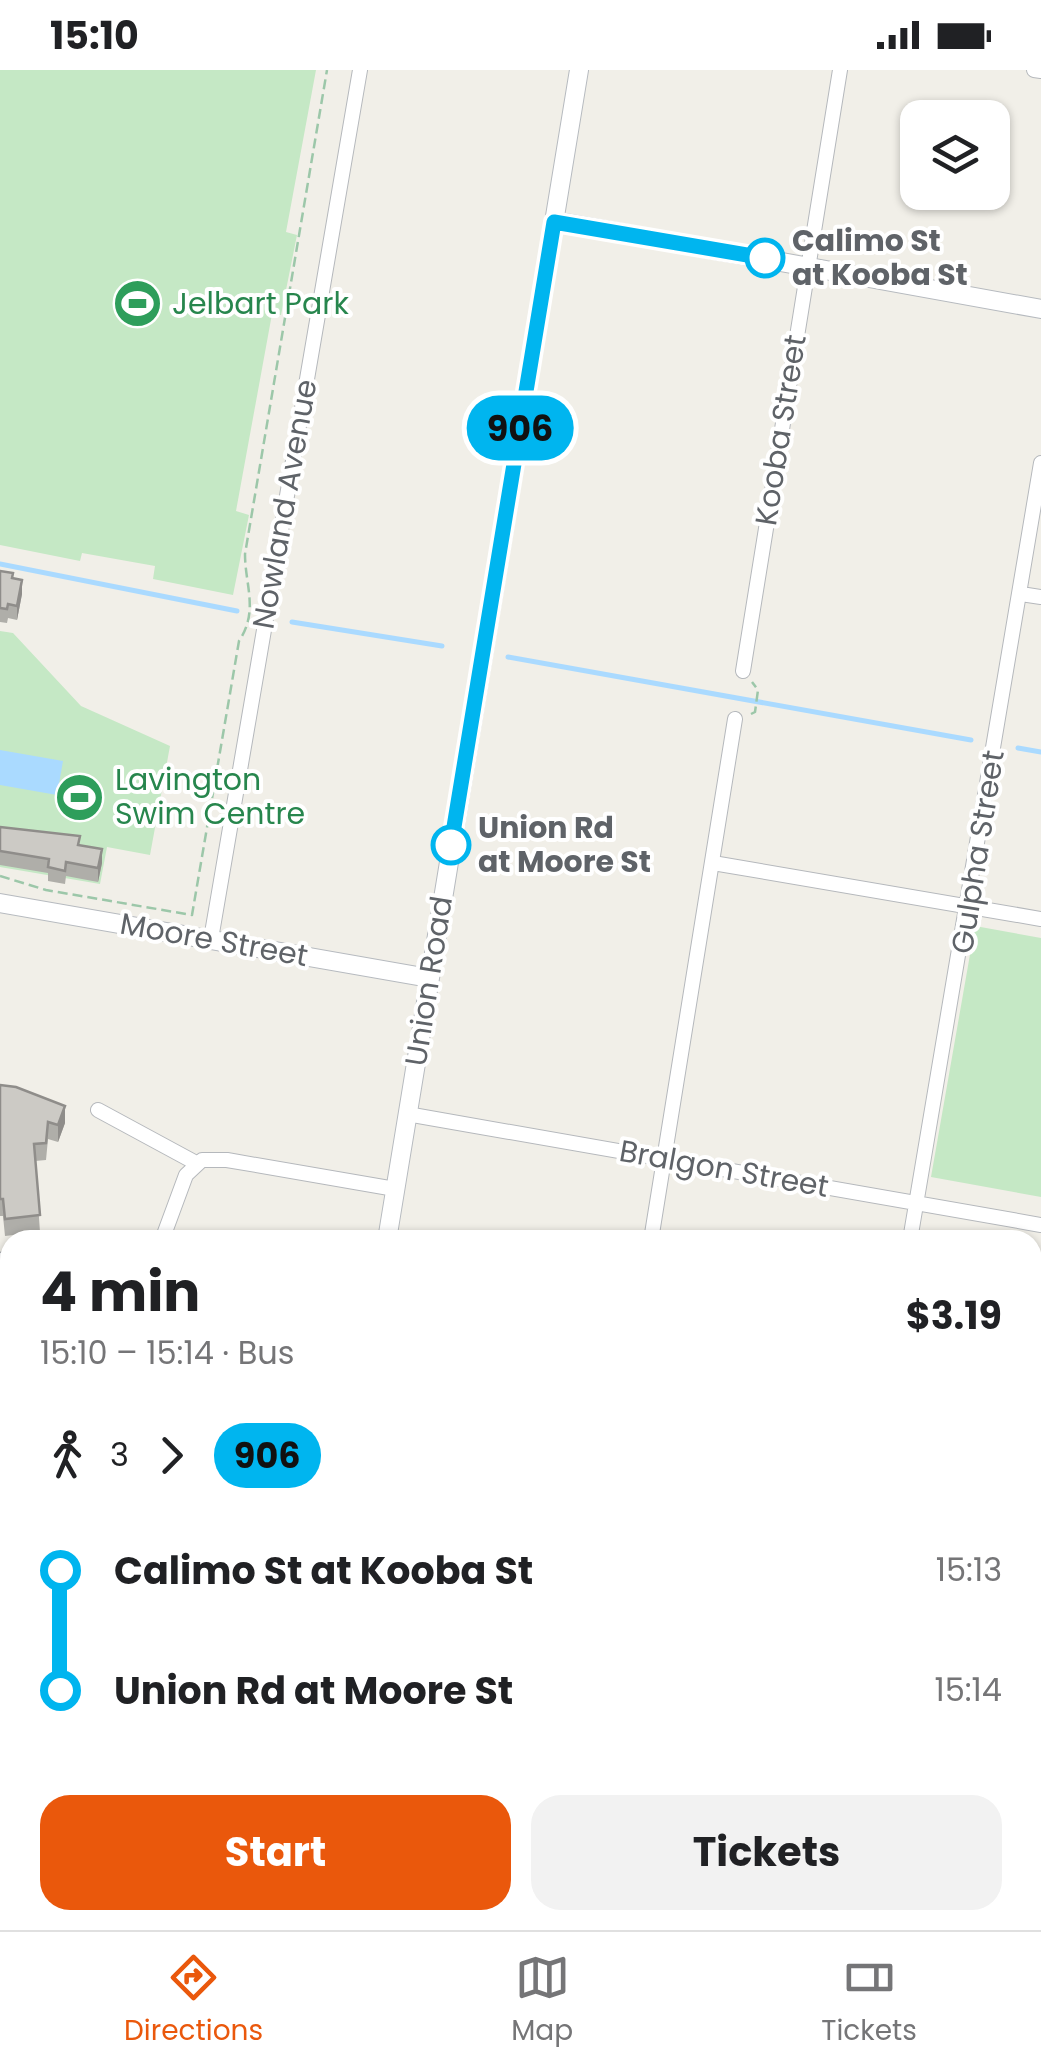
<!DOCTYPE html>
<html lang="en">
<head>
<meta charset="utf-8">
<style>
	:root { --surface:#fff; --page:#f2f2f2; --text:#202124; --muted:#757577; --line:#e0e0e0; --accent:#ea580c }
	body { margin:0; font-family:Poppins,sans-serif; background:var(--page); color:var(--text); height:100vh; display:flex; flex-direction:column; font-size:38px; white-space:nowrap }
	* { box-sizing:border-box; margin:0 }
	p { font-size:32px; color:var(--muted) }
	.icon { flex:none; width:55px; height:55px; fill:none; stroke:currentColor; stroke-width:2; stroke-linecap:round; stroke-linejoin:round }
	.map { position:relative; flex:1; overflow:hidden }
	.side { position:absolute; left:0px; top:1160px; width:1042px; height:700px; display:flex; flex-direction:column; background:var(--surface); border-radius:30px 30px 0 0; box-shadow:0 2px 8px #0004 }
	.side>* { flex:none }
	.badge { padding:0 20px; border-radius:32px; font-size:35px; line-height:65px }
	.buttons { position:absolute; left:900px; top:30px; display:grid; gap:20px }
	.buttons a { display:grid; place-items:center; width:110px; height:110px; border-radius:20px; background:var(--surface); box-shadow:0 2px 8px #0004; font-size:50px }
	.map>.badge { position:absolute; translate:-50% -50%; box-shadow:0 0 0 5px #fff }
	.legs { display:flex; align-items:center; gap:15px; height:110px; padding:0 40px; font-size:32px }
	.legs p { margin-inline-start:auto }
	.summary { display:flex; align-items:center; justify-content:space-between; height:170px; padding:0 40px }
	h1 { font-size:55px; font-weight:700; line-height:75px }
	.button { display:flex; gap:20px; margin-top:auto; padding:20px 40px }
	.button a { flex:1; height:115px; border-radius:30px; background:var(--accent); color:#fff; font-size:40px; font-weight:700; line-height:115px; text-align:center }
	.button a+a { background:var(--page); color:var(--text) }
	ul { padding:0 40px; list-style:none }
	li { display:flex; align-items:center; gap:35px; height:120px; font-size:38px }
	li i { display:grid; place-items:center; width:15px; height:100%; margin:0 12px; background:currentColor }
	li i::after { content:''; width:25px; height:25px; margin:-12px; border:8px solid; border-radius:50%; background:var(--surface) }
	li p { margin-inline-start:auto }
	li:first-child i { background:linear-gradient(#0000 50%,currentColor 0) }
	li:last-child i { background:linear-gradient(currentColor 50%,#0000 0) }
	.status { display:flex; justify-content:space-between; align-items:center; height:70px; padding:0 50px; background:var(--surface); direction:ltr }
	.status svg { height:28px; fill:currentColor }
	.menu { display:flex; justify-content:space-around; align-items:center; height:140px; border-top:2px solid var(--line); background:var(--surface); font-size:28px; color:var(--muted) }
	.menu a { display:grid; justify-items:center; gap:5px }
	.menu .active { color:var(--accent) }
	.map>svg:first-child { display:block }
</style>
</head>
<body>
<div class="status"><b>15:10</b><svg viewBox="0 0 49 12"><path d="M0 12V9h3v3zM5 12V6h3v6zM10 12V3h3v9zM15 12V0h3v12zM26 1h20v11H26zM47 4h2v5h-2z"/></svg></div>
<div class="map">
<svg width="1041" height="1860" viewBox="0 0 1041 1860">
	<rect width="100%" height="100%" fill="#f1efe8"/>
	<!-- commercial -->
	<path fill="#fef7e0" d="M10 1519V1773L0 1760V1526Z
		M87 1850H239L238 1860H106Z
		M306 1850H757L754 1860H305Z"/>
	<!-- green -->
	<path fill="#c5e8c5" d="M0 0H316L286 162 297 165 281 245 272 244 236 441 249 445 233 525 153 509 155 496 82 483 80 491 0 475Z
		M0 561 13 563 81 636 170 676 150 785 107 777 100 814 0 797Z
		M975 856 1041 868V1127L931 1107Z"/>
	<!-- water -->
	<path fill="#aadaff" d="M0 680 63 691 57 725 0 715Z"/>
	<g fill="none" stroke-linecap="round" stroke-linejoin="round">
		<!-- stream -->
		<path stroke="#aadaff" stroke-width="5" d="M0 494 237 541
			M292 552 442 576
			M508 587 971 670
			M1018 678 1041 682"/>
		<defs>
			<path id="lane" d="M0 1186 10 1188
				M0 1346 10 1341
				M0 1415 10 1428
				M0 1467 10 1458"/>
			<path id="street" d="M1034 0 1041 1
				M1021 524 1041 527
				M743 601 840 0
				M713 793 1041 849
				M211 869 360 0
				M98 1040 196 1093
				M407 1044 1041 1155
				M162 1170 186 1105 202 1090H227L395 1119
				M651 1170 735 649
				M910 1170 1041 393
				M1032 1660 1041 1612
				M1032 1761 1041 1762
				M778 1860 781 1850"/>
			<path id="secondary" d="M555 151 1041 239
				M0 833 429 908
				M387 1170 579 0
				M0 1797 10 1809
				M0 1838 10 1850
				M45 1850 56 1860
				M262 1860 264 1850
				M284 1860 286 1850"/>
		</defs>
		<!-- lane casing -->
		<use href="#lane" stroke="#b5b8bc" stroke-width="9"/>
		<!-- street casing -->
		<use href="#street" stroke="#b5b8bc" stroke-width="16"/>
		<!-- secondary casing -->
		<use href="#secondary" stroke="#b6babf" stroke-width="20"/>
		<!-- path -->
		<path stroke="#9cc7a9" stroke-width="2.5" stroke-dasharray="10 5" stroke-linecap="butt" d="M751 644 755 642 758 620 752 612
			M0 806 46 820 192 845 239 571C259 541 245 515 245 484L327 0"/>
		<!-- lane -->
		<use href="#lane" stroke="#fff" stroke-width="6"/>
		<!-- street -->
		<use href="#street" stroke="#fff" stroke-width="14"/>
		<!-- secondary -->
		<use href="#secondary" stroke="#fff" stroke-width="18"/>
	</g>
	<!-- wall -->
	<path fill="#afaea9" d="M0 501 13 508 22 524 17 550 8 548 7 553 0 552Z
		M0 757 80 775 102 793 98 812 66 806 65 814 48 811V803L0 795Z
		M0 1015 65 1053 58 1072 48 1069 46 1090 35 1091 40 1162 5 1166 3 1146H0Z
		M10 1527 7 1566 0 1557V1535Z
		M540 1850H569L567 1860H547V1853L540 1852Z"/>
	<!-- shaded-wall -->
	<path fill="#8f8d8a" d="M22 510V524L17 550V536Z
		M102 779V793L98 812V798Z
		M65 1036V1053L58 1072V1055Z
		M10 1658V1672L0 1680V1666Z"/>
	<!-- building -->
	<path fill="#cccac5" stroke="#8f8d8a" stroke-width="2.5" d="M0 501 13 503 12 508 22 510 17 536 8 534 7 539 0 538Z
		M0 757 80 766 78 775 102 779 98 798 66 792 65 801 48 797 49 789 0 781Z
		M0 1015 16 1017 65 1036 58 1055 48 1052 46 1073 34 1074 40 1145 5 1149 3 1129H0Z
		M10 1527V1555L7 1557 0 1548V1535Z
		M0 1627 10 1639V1658L0 1666Z
		M306 1850 419 1851 456 1850 454 1860H304Z
		M547 1850H567L565 1856 547 1853Z
		M640 1850H736L734 1860H638Z"/>
	<g fill="none" stroke-linecap="round" stroke-linejoin="round">
		<defs>
			<path id="line-1" d="M451 775 554 152 765 188"/>
		</defs>
		<!-- line-1 casing -->
		<use href="#line-1" stroke="#fff" stroke-width="22"/>
		<!-- line-1 -->
		<use href="#line-1" stroke="#00b5ef" stroke-width="15"/>
	</g>
	<!-- icons -->
	<defs>
		<symbol id="stadium-disc" viewBox="-11 -11 22 22"><circle r="9.5" fill="#2e9e5b" stroke="#fff"/><path d="M0-5a6.5 5 0 1 0 0 10a6.5 5 0 1 0 0-10ZM-3.5-1.8h7v3.6h-7Z" fill="#fff"/></symbol>
	</defs>
	<g fill-rule="evenodd">
		<use href="#stadium-disc" x="110" y="206" width="55" height="55"/>
		<use href="#stadium-disc" x="52" y="700" width="55" height="55"/>
	</g>
	<!-- markers -->
	<g fill="#fff" stroke="#00b5ef" stroke-width="5">
		<circle cx="765" cy="188" r="18"/>
		<circle cx="451" cy="775" r="18"/>
	</g>
	<g text-anchor="middle" stroke-width="8" stroke-linejoin="round" paint-order="stroke">
		<!-- stop labels -->
		<g font-size="30" font-weight="bold" fill="#5f6368" stroke="#fff" text-anchor="start">
			<text x="792" y="181">Calimo St<tspan x="792" dy="34">at Kooba St</tspan></text>
			<text x="478" y="768">Union Rd<tspan x="478" dy="34">at Moore St</tspan></text>
		</g>
		<!-- leisure labels -->
		<g font-size="30" fill="#27864d" stroke="#fff" text-anchor="start">
			<text x="172" y="244">Jelbart Park</text>
			<text x="115" y="720">Lavington<tspan x="115" dy="34">Swim Centre</tspan></text>
		</g>
		<!-- street labels -->
		<g font-size="30" fill="#5f6368" stroke="#fff">
			<text transform="translate(781 360) rotate(-81)" y="10">Kooba Street</text>
			<text transform="translate(285 434) rotate(-80)" y="10">Nowland Avenue</text>
			<text transform="translate(978 782) rotate(-81)" y="10">Gulpha Street</text>
			<text transform="translate(214 870) rotate(10)" y="10">Moore Street</text>
			<text transform="translate(429 911) rotate(-81)" y="10">Union Road</text>
			<text transform="translate(724 1099) rotate(10)" y="10">Bralgon Street</text>
		</g>
	</g>
</svg>
<div class="buttons">
<a><svg class="icon" aria-label="layers" viewBox="0 0 24 24"><path d="M12 4l9 5-9 5-9-5zM3 14l9 5 9-5"/></svg></a>
</div>
<b class="badge" style="left:520px;top:358px;background:#00b5ef;color:#111">906</b>
<section class="side">
<div class="summary"><div><h1>4 min</h1><p>15:10 – 15:14 · Bus</p></div><b>$3.19</b></div>
<div class="legs"><svg class="icon" aria-label="walk" viewBox="0 0 24 24"><circle cx="13" cy="4" r="2"/><path d="M13 8l-2 6 4 7M11 14l-3 7M7 12l3-4h3l4 4"/></svg>3<svg class="icon" aria-label="forward" viewBox="0 0 24 24"><path d="M9 5l7 7-7 7"/></svg><b class="badge" style="background:#00b5ef;color:#111">906</b></div>
<ul>
<li><i style="color:#00b5ef"></i><b>Calimo St at Kooba St</b><p>15:13</p></li>
<li><i style="color:#00b5ef"></i><b>Union Rd at Moore St</b><p>15:14</p></li>
</ul>
<div class="button"><a>Start</a><a>Tickets</a></div>
</section>
</div>
<nav class="menu">
<a class="active"><svg class="icon" aria-label="directions" viewBox="0 0 24 24"><path d="M12 3l9 9-9 9-9-9zM9 14v-3h6M13 9l2 2-2 2"/></svg>Directions</a>
<a><svg class="icon" aria-label="map" viewBox="0 0 24 24"><path d="M3 6l6-2 6 2 6-2v14l-6 2-6-2-6 2zM9 4v14M15 6v14"/></svg>Map</a>
<a><svg class="icon" aria-label="tickets" viewBox="0 0 24 24"><path d="M3 7h18v10H3zM15 7v10"/></svg>Tickets</a>
</nav>
</body>
</html>
